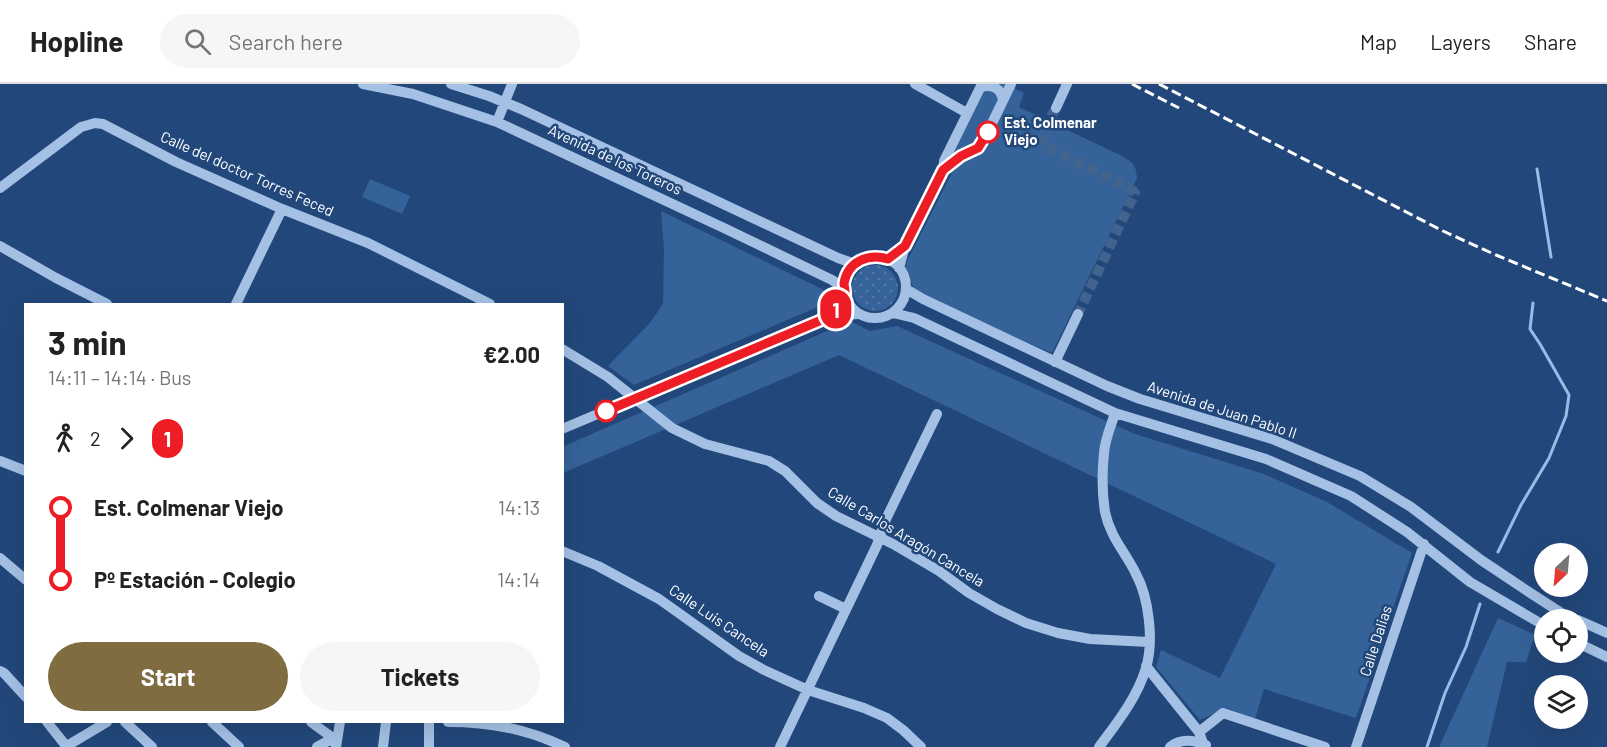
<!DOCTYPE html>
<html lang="en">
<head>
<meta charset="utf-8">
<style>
	:root { --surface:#fff; --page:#f6f6f6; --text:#222; --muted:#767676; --line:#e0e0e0; --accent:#7f6d41 }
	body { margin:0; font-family:Barlow,sans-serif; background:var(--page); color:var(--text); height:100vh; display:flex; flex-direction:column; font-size:22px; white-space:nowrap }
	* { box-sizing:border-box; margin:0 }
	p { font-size:20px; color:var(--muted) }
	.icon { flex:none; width:33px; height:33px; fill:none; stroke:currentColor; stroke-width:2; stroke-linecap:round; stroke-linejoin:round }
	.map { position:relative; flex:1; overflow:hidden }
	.drawer { position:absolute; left:24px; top:219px; width:540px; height:420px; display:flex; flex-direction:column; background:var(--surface); border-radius:0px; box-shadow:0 6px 24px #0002 }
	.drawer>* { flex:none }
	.badge { padding:0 12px; border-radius:20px; font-size:21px; line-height:39px }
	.needle { width:39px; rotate:206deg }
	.fabs { position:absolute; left:1534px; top:459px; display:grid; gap:12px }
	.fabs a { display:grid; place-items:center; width:54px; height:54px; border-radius:50%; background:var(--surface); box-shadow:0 6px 24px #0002; font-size:30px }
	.map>.badge { position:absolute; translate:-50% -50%; box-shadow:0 0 0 3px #fff }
	.legs { display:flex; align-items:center; gap:9px; height:66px; padding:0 24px; font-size:20px }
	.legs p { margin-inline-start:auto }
	.summary { display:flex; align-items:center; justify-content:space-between; height:102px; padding:0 24px }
	h1 { font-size:33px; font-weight:700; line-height:45px }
	.cta { display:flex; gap:12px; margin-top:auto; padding:12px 24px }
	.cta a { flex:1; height:69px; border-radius:36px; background:var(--accent); color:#fff; font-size:24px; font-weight:700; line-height:69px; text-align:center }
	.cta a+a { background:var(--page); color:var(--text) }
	ul { padding:0 24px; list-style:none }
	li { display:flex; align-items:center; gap:21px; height:72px; font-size:22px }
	li i { display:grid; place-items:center; width:9px; height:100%; margin:0 8px; background:currentColor }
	li i::after { content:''; width:15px; height:15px; margin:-8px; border:4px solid; border-radius:50%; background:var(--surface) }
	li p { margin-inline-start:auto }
	li:first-child i { background:linear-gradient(#0000 50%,currentColor 0) }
	li:last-child i { background:linear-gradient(currentColor 50%,#0000 0) }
	header { display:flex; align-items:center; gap:36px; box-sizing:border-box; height:84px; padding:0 30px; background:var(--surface); border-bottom:2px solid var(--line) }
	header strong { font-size:28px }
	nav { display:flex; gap:33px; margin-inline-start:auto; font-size:21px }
	.search { width:420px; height:54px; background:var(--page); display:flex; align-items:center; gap:15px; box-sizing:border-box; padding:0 21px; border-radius:33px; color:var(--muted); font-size:22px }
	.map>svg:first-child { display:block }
</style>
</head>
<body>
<header>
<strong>Hopline</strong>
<div class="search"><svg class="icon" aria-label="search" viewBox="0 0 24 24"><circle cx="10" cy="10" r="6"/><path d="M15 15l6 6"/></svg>Search here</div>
<nav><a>Map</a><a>Layers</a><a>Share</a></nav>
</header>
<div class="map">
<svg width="1607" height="663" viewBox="0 0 1607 663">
	<defs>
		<pattern id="garden-dots" width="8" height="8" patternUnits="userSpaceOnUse" patternTransform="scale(1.5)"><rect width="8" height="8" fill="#356298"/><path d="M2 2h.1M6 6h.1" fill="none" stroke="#537aa7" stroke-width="1.8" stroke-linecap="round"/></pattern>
	</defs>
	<rect width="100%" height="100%" fill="#22487b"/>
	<!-- park -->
	<path fill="#356298" d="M985 0H1007L988 41 974 60 948 77Z
		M1014 4 1024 9 1019 23 1120 71C1132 78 1136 79 1137 94L1052 269 987 241 914 205 905 184 907 177 956 81 977 70Z
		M370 95 410 112 402 130 362 113Z
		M661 127 826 207 825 220 634 301 608 282 649 240 663 220 664 166Z
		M850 237 870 247 897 242 1135 350 1264 390 1327 418 1412 469 1356 634 1264 605 1255 635 1226 624 1200 636 1156 583 1161 566 1220 594 1276 480 839 271 563 389 562 363Z
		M1498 534 1535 551 1526 578H1507L1487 663H1439Z"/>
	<!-- garden -->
	<path fill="url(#garden-dots)" d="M852 204a23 23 0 1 1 46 0a23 23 0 1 1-46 0Z"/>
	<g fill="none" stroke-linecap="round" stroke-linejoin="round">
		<!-- stream -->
		<path stroke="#98bce6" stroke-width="3" d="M1537 85 1551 173
			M1498 468 1521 421 1549 374 1566 332 1569 311 1540 260 1530 245 1533 219
			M1427 663 1445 609 1466 563 1480 520"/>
		<!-- minor-tunnel -->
		<path stroke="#43638f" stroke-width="10" stroke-dasharray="10 5" stroke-linecap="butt" d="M1056 24C1050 35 1040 49 1043 61L1130 104 1135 109 1078 230"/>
		<!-- minor -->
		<path stroke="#a4c1e5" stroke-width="10" d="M363 0 413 10 497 38 726 145 832 196 844 204
			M451 0 489 12 521 25 838 174 855 180
			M915 0 967 29
			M981 3C992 0 1001 4 1003 16
			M1056 24 1067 0
			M497 38 512 0
			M943 86 961 72 974 67 982 60 1011 0
			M0 104 81 43 95 39 103 40 176 78 282 125 368 159 490 220
			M0 162 56 194 107 220
			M844 203a31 31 0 1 1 62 0a31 31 0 1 1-62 0Z
			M899 184 905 162 943 86 944 77 982 0
			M906 205 923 215 1107 302 1140 315 1272 355 1360 392 1411 423 1481 476 1532 510 1563 530 1577 536
			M236 220 282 125
			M893 229 914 234 1115 329 1266 375 1351 412 1407 448 1470 498 1545 542
			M562 265 608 293 672 344 705 360 769 377 785 387 817 419 836 432 893 460 939 487 969 509 997 525 1026 539 1058 549 1090 555 1149 558
			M1055 278 1078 230
			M562 345 831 232 858 230
			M0 377 26 387
			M562 467 598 482 659 515 739 572 764 586 808 606 864 624 887 634 903 646 921 663
			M0 474 26 496
			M819 512 846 525
			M1578 536 1607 549
			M1578 559 1607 573
			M1146 582 1199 648 1203 659
			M0 587 4 589 26 613
			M47 638 67 663
			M125 638 152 663
			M212 638 239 663
			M311 638 337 657
			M429 638V663
			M448 638C491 638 526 645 565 663
			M1199 648 1223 629 1325 663
			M65 663 107 638
			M317 663 328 657H337
			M336 663 340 638
			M383 663 386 638
			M780 663 877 461 886 435 937 330
			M1099 663C1117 639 1137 614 1146 584 1154 557 1149 514 1136 490 1126 469 1110 453 1105 428 1102 409 1102 388 1104 369 1105 355 1111 342 1115 329
			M1170 663C1181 654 1194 656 1206 661
			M1356 663 1424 460"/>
		<!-- rail -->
		<path stroke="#fff" stroke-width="3" stroke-dasharray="10 4.5" stroke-linecap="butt" d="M1132 0 1179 24
			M1159 0 1443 147 1496 171 1607 217"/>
	</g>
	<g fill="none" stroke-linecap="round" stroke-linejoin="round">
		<defs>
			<path id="line-1" d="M606 327 831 232C835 227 843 219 845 213 846 209 844 203 844 199 848 177 869 169 888 175L905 162 943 86 961 72 978 64 988 48"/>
		</defs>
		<!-- line-1 casing -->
		<use href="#line-1" stroke="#fff" stroke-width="14"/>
		<!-- line-1 -->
		<use href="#line-1" stroke="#ee1c25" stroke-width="9"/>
	</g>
	<!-- markers -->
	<g fill="#fff" stroke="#ee1c25" stroke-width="3">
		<circle cx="988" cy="48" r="10"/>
		<circle cx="606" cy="327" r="10"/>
	</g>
	<g text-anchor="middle" stroke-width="5" stroke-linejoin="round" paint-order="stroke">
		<!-- stop labels -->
		<g font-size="15" font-weight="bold" fill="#fff" stroke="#22487b" text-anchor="start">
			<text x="1004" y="44">Est. Colmenar<tspan x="1004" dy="17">Viejo</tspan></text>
		</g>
		<!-- street labels -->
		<g font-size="15" fill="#fff" stroke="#22487b">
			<text transform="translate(615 76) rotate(25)" y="5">Avenida de los Toreros</text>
			<text transform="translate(247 90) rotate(24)" y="5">Calle del doctor Torres Feced</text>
			<text transform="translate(1222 326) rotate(18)" y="5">Avenida de Juan Pablo II</text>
			<text transform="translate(906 453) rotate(31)" y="5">Calle Carlos Aragón Cancela</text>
			<text transform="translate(719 537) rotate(34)" y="5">Calle Luis Cancela</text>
			<text transform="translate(1376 557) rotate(-72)" y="5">Calle Dalias</text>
		</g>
	</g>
</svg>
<div class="fabs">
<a><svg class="needle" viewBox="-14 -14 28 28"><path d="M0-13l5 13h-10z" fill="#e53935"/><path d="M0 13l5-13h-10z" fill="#767676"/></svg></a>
<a><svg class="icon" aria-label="locate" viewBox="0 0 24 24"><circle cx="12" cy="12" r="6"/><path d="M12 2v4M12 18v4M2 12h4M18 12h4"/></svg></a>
<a><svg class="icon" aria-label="layers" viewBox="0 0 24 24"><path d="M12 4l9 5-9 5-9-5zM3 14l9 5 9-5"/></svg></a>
</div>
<b class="badge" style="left:836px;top:225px;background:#ee1c25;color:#fff">1</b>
<section class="drawer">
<div class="summary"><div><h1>3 min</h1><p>14:11 – 14:14 · Bus</p></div><b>€2.00</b></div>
<div class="legs"><svg class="icon" aria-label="walk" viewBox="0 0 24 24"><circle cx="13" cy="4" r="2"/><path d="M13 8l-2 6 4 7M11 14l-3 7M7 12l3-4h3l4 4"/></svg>2<svg class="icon" aria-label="forward" viewBox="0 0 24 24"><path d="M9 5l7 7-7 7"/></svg><b class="badge" style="background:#ee1c25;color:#fff">1</b></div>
<ul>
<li><i style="color:#ee1c25"></i><b>Est. Colmenar Viejo</b><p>14:13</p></li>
<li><i style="color:#ee1c25"></i><b>Pº Estación - Colegio</b><p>14:14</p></li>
</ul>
<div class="cta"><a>Start</a><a>Tickets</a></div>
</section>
</div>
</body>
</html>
